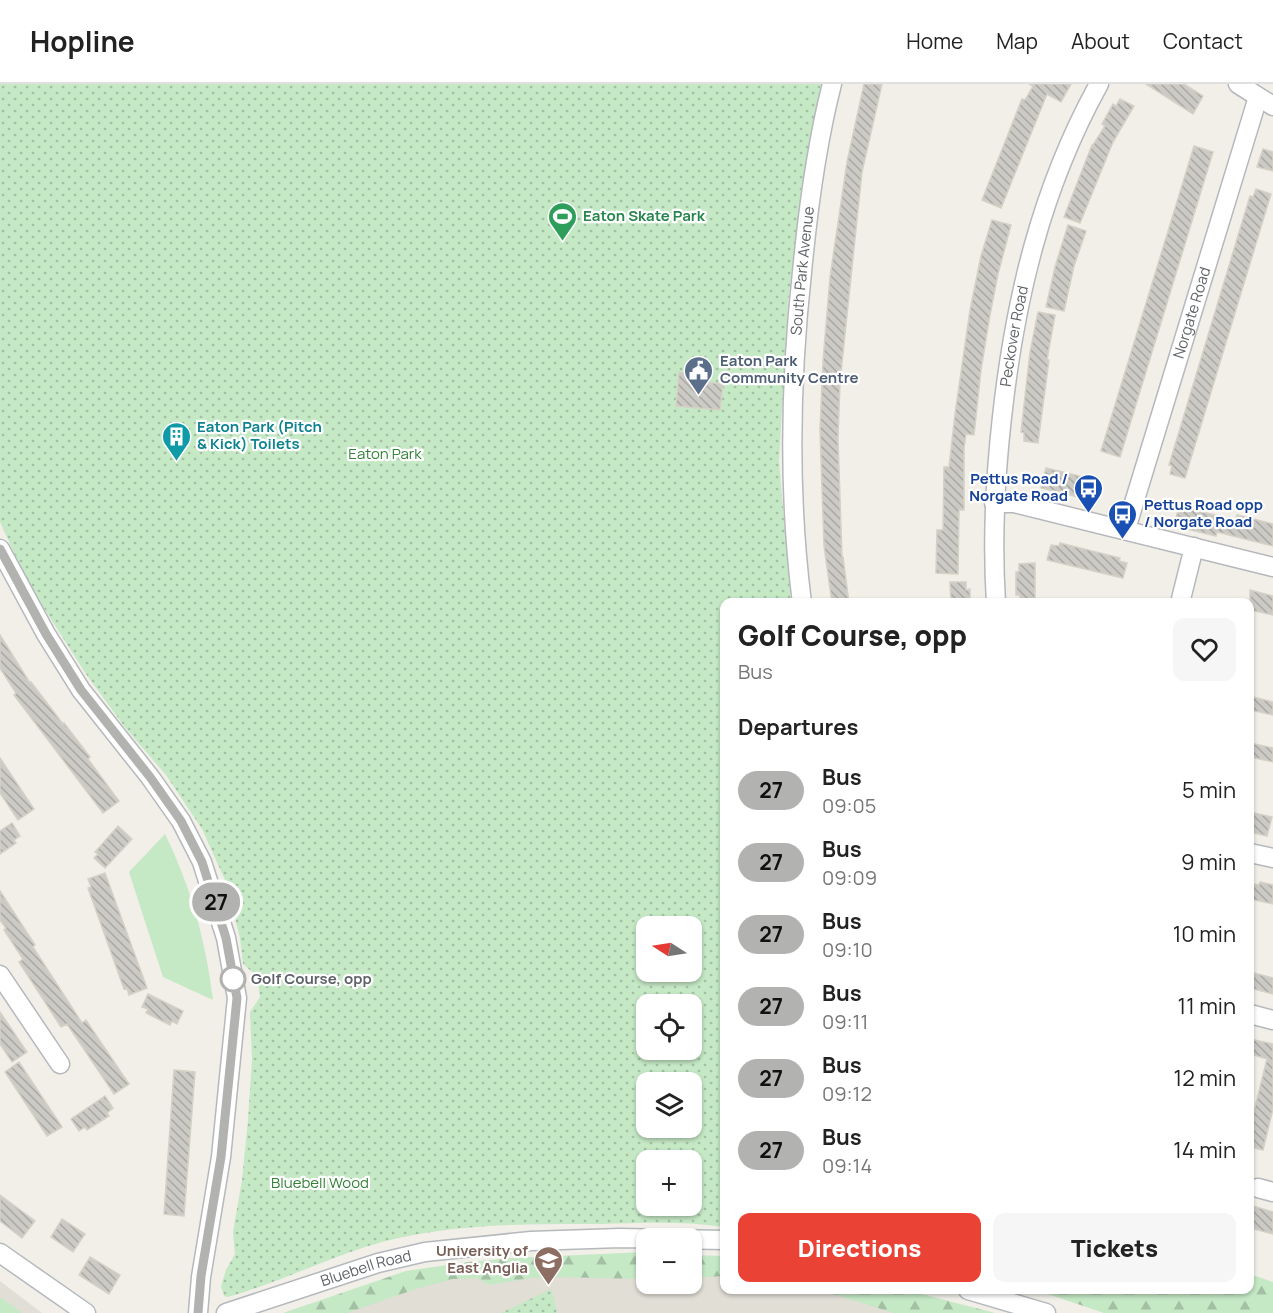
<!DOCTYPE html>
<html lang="en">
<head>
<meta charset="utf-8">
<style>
	:root { --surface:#fff; --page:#f6f6f6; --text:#222; --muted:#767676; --line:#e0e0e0; --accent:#ea4335 }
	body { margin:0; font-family:Manrope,sans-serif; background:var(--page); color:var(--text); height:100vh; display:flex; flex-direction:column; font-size:22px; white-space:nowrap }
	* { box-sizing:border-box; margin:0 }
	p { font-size:20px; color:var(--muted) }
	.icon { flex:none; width:33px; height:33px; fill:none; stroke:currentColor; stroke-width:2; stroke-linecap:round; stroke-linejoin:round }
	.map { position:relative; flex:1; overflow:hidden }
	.sheet { position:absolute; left:720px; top:514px; width:534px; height:696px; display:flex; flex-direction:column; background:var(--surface); border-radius:12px; box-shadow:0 2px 4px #0004 }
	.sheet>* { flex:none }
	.badge { padding:0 12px; border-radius:20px; font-size:21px; line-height:39px }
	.needle { width:39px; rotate:282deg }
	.controls { position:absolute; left:636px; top:832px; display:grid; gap:12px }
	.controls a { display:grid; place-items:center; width:66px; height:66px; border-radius:12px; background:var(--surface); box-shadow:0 2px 4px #0004; font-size:30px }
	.map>.badge { position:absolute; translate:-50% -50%; box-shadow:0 0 0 3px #fff }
	h2 { padding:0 18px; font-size:22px; line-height:54px }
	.round { display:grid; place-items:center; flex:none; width:63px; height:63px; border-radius:12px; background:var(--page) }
	.headline { display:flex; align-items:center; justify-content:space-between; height:102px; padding:0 18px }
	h1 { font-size:28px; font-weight:800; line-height:45px }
	.button { display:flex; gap:12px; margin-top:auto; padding:12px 18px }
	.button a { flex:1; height:69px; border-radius:12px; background:var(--accent); color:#fff; font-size:24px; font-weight:800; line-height:69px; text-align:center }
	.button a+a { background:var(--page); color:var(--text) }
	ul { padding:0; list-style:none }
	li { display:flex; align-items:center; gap:18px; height:72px; padding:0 18px }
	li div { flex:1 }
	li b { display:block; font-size:22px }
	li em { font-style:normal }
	li .badge { min-width:66px; font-weight:700; text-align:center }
	header { display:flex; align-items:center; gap:36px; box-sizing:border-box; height:84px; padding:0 30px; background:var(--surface); border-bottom:2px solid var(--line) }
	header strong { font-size:28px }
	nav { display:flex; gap:33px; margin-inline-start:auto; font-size:21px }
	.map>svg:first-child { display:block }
</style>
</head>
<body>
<header>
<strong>Hopline</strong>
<nav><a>Home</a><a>Map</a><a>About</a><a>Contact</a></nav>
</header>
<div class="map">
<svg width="1273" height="1229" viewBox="0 0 1273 1229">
	<defs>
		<pattern id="forest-firs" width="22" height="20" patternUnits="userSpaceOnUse" patternTransform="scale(1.5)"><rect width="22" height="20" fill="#c5e8c5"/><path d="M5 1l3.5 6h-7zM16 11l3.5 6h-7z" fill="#a3c0a4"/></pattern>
		<pattern id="park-dots" width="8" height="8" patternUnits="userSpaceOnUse" patternTransform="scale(1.5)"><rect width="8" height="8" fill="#c5e8c5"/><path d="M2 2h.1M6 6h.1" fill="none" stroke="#a3c0a4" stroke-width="1.8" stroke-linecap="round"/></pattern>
		<pattern id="building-back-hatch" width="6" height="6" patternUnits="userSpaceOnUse" patternTransform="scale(1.5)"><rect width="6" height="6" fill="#cccac5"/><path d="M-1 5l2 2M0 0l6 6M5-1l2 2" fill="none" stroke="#a9a8a4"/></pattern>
	</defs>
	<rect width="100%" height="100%" fill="#f1efe8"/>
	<!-- education -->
	<path fill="#e1ded6" d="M646 1174V1200H692V1174L724 1176V1206H890L974 1229H291L369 1203Z
		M0 1197 42 1229H0Z"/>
	<!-- grass -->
	<path fill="#c5e8c5" d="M165 750C191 803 206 858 213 916L163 893 129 788Z
		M0 1213 22 1229H0Z"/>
	<!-- forest -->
	<path fill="url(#forest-firs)" d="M646 1168V1195L554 1193 531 1194 489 1201 477 1194 453 1195 416 1205 347 1229H283L406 1187 468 1178 512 1174Z
		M692 1171 724 1172V1192L692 1194Z
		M1250 1190 1273 1198V1229H1104L1036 1206H1250Z
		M820 1206H906L995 1229H894Z"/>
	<!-- park -->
	<path fill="url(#park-dots)" fill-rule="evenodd" d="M0 0H821L802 100 788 219 779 377 791 519H724V1143C684 1137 642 1139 601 1140 522 1140 441 1139 365 1163 319 1178 274 1200 228 1213L224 1212 221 1202 226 1186 235 1170 233 1148 242 1096 248 1036 252 975 250 928 260 913 257 892 243 880 240 854 225 796 202 745 166 691 124 642 86 590 28 499 0 438ZM646 843H692V888H646ZM646 921H692V966H646ZM646 999H692V1044H646ZM646 1077H692V1122H646Z
		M551 1205 557 1229H501Z"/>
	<!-- building -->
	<path fill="url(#building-back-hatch)" stroke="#d6d1c6" stroke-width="1.5" d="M864 0H882L862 88 840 298 838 355 842 473H843L849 519H832L824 462 820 346 823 277 830 193 847 78Z
		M1029 0H1071L1061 18 1047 10 1001 124 982 116 1022 15 1025 16 1033 2Z
		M1146 0H1184L1203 12 1193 30Z
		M1120 15 1134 22 1113 58 1080 139 1064 133 1092 61H1093L1105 42 1102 40 1113 20 1116 22Z
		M1194 62 1213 68 1120 373 1101 367Z
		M1263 65 1273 68V87L1257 83Z
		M1256 105 1271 110 1185 394 1170 390 1172 382 1169 381 1250 112 1253 113Z
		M992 136 1011 141 998 190 990 231 981 286 974 351 966 350 964 364V426H959L958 490 936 489 937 446H943L944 383H949L955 330 970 226 981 172Z
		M1068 141 1086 147 1074 182 1064 227 1046 223 1055 183Z
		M1038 228 1055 231 1047 276H1049L1038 359 1024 357V349L1021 348 1030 268Z
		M679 288 698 290 697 297 723 300 720 326 676 322Z
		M1046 384 1088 394 1083 414 1041 404Z
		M1179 422 1235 436 1237 431 1273 440V462L1217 448 1216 452 1174 442Z
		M1060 459 1120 474 1119 477 1127 479 1123 494 1047 476 1051 461 1059 462Z
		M1035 479V518L1020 519V511H1016V488H1019V480Z
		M950 498H966V506L970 505V519H951Z
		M1250 506 1273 512V531L1250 526Z
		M0 551 30 599 31 598 63 640 64 639 90 673 88 675 119 717 103 729 14 611 16 609 0 584Z
		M1253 613 1273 618V631L1250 626Z
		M1250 659 1273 664V678L1250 673Z
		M0 674 34 725 18 736 0 709Z
		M1250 728 1272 733 1267 752 1250 748Z
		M12 739 20 752 14 756 16 759 0 770V747Z
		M118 742 132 755 105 784 94 774 98 770 95 768Z
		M105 789 147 904 129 911 127 904 124 905 88 804 91 803 88 795Z
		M1260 798 1273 801V820L1250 815V799L1259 801Z
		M0 807 35 861 33 863 82 939 86 936 129 1000 114 1010 67 940 61 943 19 878 23 875 4 846 6 844 0 836Z
		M1250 888 1273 894V910L1250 904Z
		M148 910 183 927 177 940 172 937 170 941 146 929 148 925 142 923Z
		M0 928 27 968 12 978 0 960Z
		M1250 955 1273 960V1025L1263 1066 1250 1063V1043L1267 975 1250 970Z
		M19 978 62 1043 47 1052 5 988Z
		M174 986 195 988 184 1132 164 1130Z
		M105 1012 113 1024 107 1029 109 1032 87 1046 85 1043 79 1047 71 1035Z
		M0 1111 35 1137 22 1154 0 1137Z
		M1250 1121 1273 1128V1150L1250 1144Z
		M62 1135 85 1150 73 1168 51 1153Z
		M90 1173 120 1191 109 1210 79 1191Z"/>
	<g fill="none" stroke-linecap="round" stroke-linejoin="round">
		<defs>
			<g id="minor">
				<path d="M1238 0 1273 22"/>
				<path d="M994 419H1014L1273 483"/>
				<path id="s1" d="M1126 445 1258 13"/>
				<path d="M0 465 46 550 81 606 150 693 181 737 202 778 226 854 237 914 221 1073 201 1193 198 1229"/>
				<path id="s2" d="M802 519C788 409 790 298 802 188 808 125 816 62 832 0"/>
				<path id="s3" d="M996 519C992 457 995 395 1002 333 1015 215 1041 105 1099 0"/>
				<path d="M1180 519 1194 463"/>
				<path d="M1250 769 1273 774"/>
				<path d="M0 891 60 980"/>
				<path d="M1250 930 1273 936"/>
				<path d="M1258 1104 1273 1108"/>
				<path d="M0 1169 86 1229"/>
				<path d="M968 1206 1046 1229"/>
				<path id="s4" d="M226 1229 378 1179 425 1168 531 1157 620 1154 724 1156"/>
			</g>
		</defs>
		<!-- minor casing -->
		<use href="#minor" stroke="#b5b8bc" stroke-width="21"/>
		<!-- minor -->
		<use href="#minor" stroke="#fff" stroke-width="18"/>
	</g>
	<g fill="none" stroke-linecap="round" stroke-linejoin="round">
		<defs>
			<path id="line" d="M0 465 46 550 81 606 150 693 181 737 202 778 226 854 237 914 221 1073 201 1192 198 1229"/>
		</defs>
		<!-- line casing -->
		<use href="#line" stroke="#fff" stroke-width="14"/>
		<!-- line -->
		<use href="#line" stroke="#b2b2b1" stroke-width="9"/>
	</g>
	<!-- icons -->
	<defs>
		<symbol id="stadium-pin" viewBox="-11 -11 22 30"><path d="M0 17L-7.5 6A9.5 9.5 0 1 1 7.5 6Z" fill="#2e9e5b" stroke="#fff"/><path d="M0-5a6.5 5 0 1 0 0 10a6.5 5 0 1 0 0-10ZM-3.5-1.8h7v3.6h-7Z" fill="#fff"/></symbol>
		<symbol id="civic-pin" viewBox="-11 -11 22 30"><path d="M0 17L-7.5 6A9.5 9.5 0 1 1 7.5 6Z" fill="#5c6f8a" stroke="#fff"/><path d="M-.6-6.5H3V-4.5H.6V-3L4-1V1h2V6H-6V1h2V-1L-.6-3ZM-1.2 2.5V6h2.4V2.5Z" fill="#fff"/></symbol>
		<symbol id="building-pin" viewBox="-11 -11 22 30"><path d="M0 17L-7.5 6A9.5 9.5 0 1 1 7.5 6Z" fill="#0f9aa8" stroke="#fff"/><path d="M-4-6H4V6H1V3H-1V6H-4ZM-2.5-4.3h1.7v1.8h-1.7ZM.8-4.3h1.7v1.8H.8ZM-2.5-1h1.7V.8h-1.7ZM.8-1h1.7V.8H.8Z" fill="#fff"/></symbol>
		<symbol id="bus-pin" viewBox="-11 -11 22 30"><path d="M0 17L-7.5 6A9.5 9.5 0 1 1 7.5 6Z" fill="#1a4fb4" stroke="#fff"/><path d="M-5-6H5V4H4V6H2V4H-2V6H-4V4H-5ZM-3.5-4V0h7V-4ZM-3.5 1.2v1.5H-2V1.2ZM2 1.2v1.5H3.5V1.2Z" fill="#fff"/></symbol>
		<symbol id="university-pin" viewBox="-11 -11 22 30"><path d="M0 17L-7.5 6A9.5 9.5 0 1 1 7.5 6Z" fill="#8d6e63" stroke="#fff"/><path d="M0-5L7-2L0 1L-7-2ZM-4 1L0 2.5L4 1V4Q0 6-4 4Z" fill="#fff"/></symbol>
	</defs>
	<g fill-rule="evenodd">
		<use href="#stadium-pin" x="546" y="116" width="33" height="45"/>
		<use href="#civic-pin" x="682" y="270" width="33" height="45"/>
		<use href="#building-pin" x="160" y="336" width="33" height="45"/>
		<use href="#bus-pin" x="1072" y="388" width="33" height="45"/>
		<use href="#bus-pin" x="1106" y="414" width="33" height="45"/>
		<use href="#university-pin" x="532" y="1160" width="33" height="45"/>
	</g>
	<!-- markers -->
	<circle fill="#fff" stroke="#b2b2b1" stroke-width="3" cx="233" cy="895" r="12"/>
	<g text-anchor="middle" stroke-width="4.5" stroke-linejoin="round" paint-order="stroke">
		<!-- leisure labels -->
		<g font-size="15" font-weight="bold" fill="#27864d" stroke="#fff" text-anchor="start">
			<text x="583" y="137">Eaton Skate Park</text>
		</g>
		<!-- street labels -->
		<g font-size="15" fill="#5f6368" stroke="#fff">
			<text dy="5" stroke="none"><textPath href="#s2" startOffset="333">South Park Avenue</textPath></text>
			<text dy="5" stroke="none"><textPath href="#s1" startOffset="226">Norgate Road</textPath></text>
			<text dy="5" stroke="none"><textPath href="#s3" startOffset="268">Peckover Road</textPath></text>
			<text dy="5" stroke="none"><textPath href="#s4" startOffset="147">Bluebell Road</textPath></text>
		</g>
		<!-- service labels -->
		<g font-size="15" font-weight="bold" fill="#4e5e75" stroke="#fff" text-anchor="start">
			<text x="720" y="282">Eaton Park<tspan x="720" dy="17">Community Centre</tspan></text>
		</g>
		<!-- culture labels -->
		<g font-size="15" font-weight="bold" fill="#0d838f" stroke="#fff" text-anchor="start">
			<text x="197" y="348">Eaton Park (Pitch<tspan x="197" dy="17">&amp; Kick) Toilets</tspan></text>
		</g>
		<!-- park labels -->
		<g font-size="15" fill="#348238" stroke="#fff">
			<text x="385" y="375">Eaton Park</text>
			<text x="320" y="1104">Bluebell Wood</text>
		</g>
		<!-- transit labels -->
		<g font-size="15" font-weight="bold" fill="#164399" stroke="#fff" text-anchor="end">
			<text x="1068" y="400">Pettus Road /<tspan x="1068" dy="17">Norgate Road</tspan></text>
			<text x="1144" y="426" text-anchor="start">Pettus Road opp<tspan x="1144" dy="17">/ Norgate Road</tspan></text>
		</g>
		<!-- stop labels -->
		<g font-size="15" font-weight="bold" fill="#5f6368" stroke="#fff" text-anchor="start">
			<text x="251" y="900">Golf Course, opp</text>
		</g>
		<!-- education labels -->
		<g font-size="15" font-weight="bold" fill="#785e54" stroke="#fff" text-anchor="end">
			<text x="528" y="1172">University of<tspan x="528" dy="17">East Anglia</tspan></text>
		</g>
	</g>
</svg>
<div class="controls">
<a><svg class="needle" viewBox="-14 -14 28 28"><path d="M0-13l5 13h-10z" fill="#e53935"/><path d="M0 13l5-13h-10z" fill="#767676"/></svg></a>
<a><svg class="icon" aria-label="locate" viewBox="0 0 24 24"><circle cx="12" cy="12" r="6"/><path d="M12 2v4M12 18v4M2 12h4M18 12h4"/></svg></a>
<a><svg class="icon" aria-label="layers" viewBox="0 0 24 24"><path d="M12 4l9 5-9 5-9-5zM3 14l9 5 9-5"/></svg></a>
<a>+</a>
<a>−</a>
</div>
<b class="badge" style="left:216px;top:818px;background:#b2b2b1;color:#111">27</b>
<section class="sheet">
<div class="headline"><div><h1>Golf Course, opp</h1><p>Bus</p></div><a class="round"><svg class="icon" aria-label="heart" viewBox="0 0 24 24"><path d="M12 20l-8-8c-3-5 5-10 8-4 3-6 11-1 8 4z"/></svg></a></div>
<h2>Departures</h2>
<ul>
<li><span class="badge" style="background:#b2b2b1;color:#111">27</span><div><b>Bus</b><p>09:05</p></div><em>5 min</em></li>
<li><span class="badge" style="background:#b2b2b1;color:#111">27</span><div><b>Bus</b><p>09:09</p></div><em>9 min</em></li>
<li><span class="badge" style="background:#b2b2b1;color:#111">27</span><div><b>Bus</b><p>09:10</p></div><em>10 min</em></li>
<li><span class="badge" style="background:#b2b2b1;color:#111">27</span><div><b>Bus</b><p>09:11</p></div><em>11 min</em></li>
<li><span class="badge" style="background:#b2b2b1;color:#111">27</span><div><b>Bus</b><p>09:12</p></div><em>12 min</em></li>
<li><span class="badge" style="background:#b2b2b1;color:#111">27</span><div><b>Bus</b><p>09:14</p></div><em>14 min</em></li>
</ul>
<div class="button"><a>Directions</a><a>Tickets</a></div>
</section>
</div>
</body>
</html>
